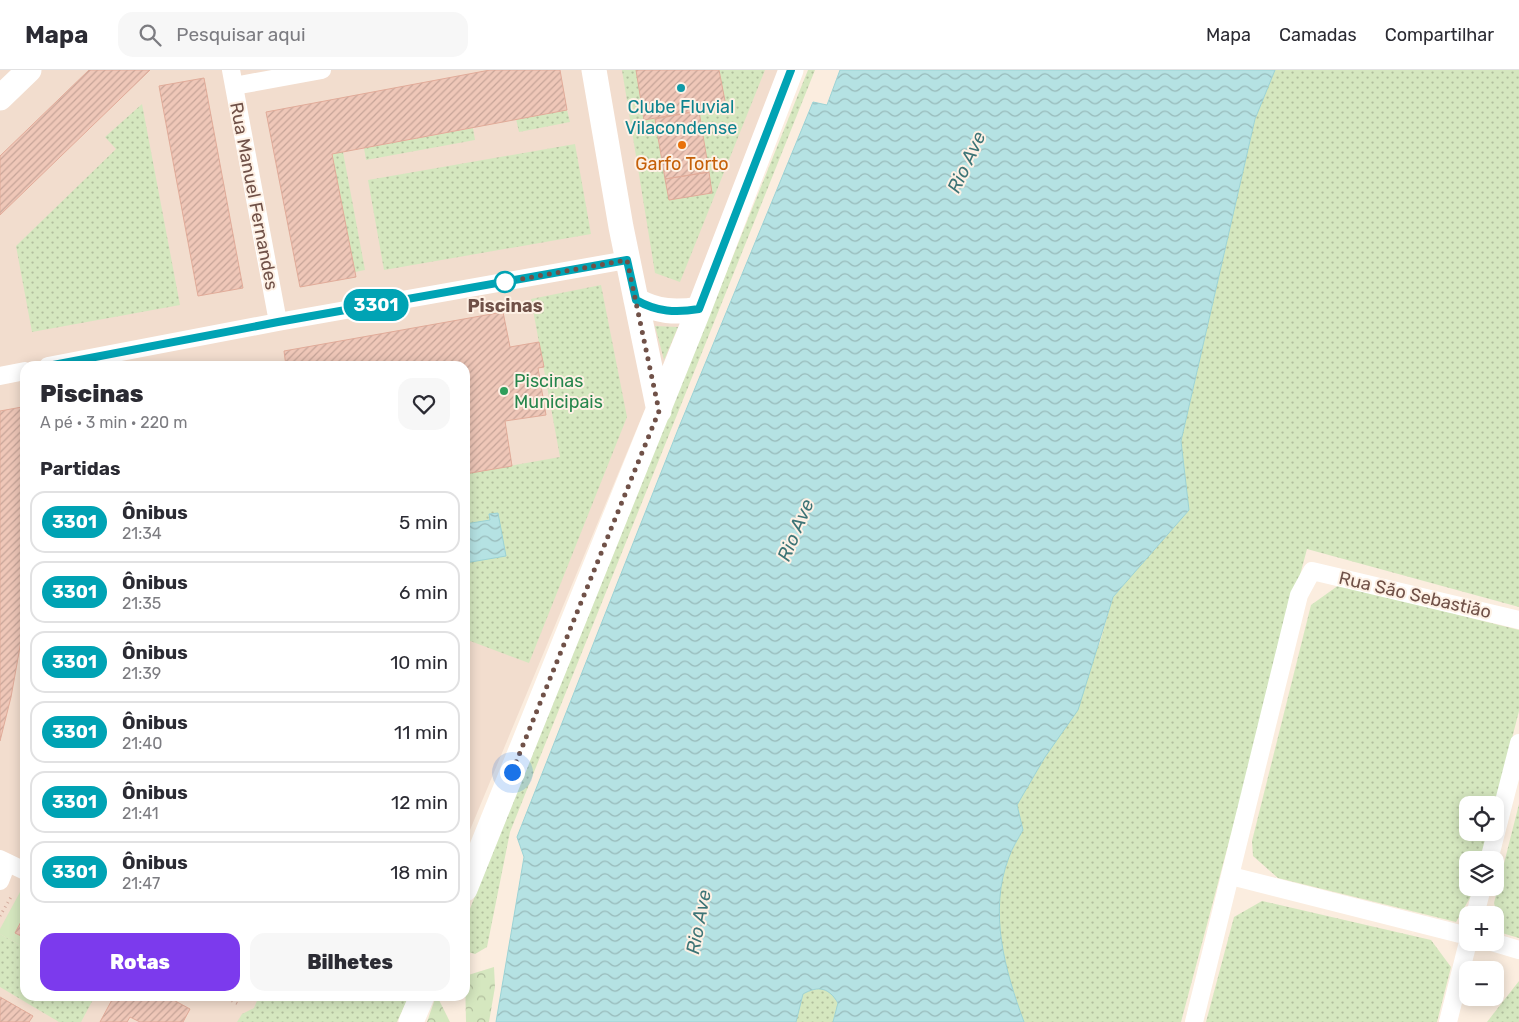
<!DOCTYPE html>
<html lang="pt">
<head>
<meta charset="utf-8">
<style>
	:root { --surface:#fff; --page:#f7f7f7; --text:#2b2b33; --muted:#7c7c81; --line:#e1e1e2; --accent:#7c3aed }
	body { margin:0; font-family:Rubik,sans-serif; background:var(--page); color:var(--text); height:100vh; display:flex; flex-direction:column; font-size:19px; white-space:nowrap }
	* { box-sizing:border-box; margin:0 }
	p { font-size:16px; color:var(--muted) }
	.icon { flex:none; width:28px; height:28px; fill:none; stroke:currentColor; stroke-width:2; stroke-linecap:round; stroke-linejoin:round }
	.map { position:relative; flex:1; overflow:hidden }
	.details { position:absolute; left:20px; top:291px; width:450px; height:640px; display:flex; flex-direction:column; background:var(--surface); border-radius:15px; box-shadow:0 2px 12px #0003 }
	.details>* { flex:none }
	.badge { padding:0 10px; border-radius:16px; font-size:18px; line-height:32px }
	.fabs { position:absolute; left:1459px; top:726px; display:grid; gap:10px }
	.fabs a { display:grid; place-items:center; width:45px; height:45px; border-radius:10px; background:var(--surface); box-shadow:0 2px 12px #0003; font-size:25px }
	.you { position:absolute; width:25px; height:25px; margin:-12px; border:4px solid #fff; border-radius:50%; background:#1a73e8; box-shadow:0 0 0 8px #1a73e833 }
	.map>.badge { position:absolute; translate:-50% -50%; box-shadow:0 0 0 2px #fff }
	h2 { padding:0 20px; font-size:19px; line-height:45px }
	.round { display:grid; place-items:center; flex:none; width:52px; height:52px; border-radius:15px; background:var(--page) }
	.head { display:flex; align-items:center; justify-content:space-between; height:85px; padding:0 20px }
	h1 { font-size:24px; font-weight:800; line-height:38px }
	.action { display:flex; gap:10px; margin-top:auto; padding:10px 20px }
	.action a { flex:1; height:58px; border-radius:15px; background:var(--accent); color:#fff; font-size:20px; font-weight:800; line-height:58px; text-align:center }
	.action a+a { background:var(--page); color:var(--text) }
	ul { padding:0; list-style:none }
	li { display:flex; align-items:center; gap:15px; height:62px; margin:0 10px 8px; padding:0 10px; border:2px solid var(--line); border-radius:15px }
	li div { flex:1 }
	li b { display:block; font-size:19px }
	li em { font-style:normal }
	li .badge { min-width:55px; font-weight:700; text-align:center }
	header { display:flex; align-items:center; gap:30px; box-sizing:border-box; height:70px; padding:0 25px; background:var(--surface); border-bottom:1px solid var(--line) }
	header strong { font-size:24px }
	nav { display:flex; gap:28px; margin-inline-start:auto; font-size:18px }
	.search { width:350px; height:45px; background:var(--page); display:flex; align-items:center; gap:12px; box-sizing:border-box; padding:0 18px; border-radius:15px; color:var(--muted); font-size:19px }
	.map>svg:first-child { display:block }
</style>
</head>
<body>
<header>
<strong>Mapa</strong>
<div class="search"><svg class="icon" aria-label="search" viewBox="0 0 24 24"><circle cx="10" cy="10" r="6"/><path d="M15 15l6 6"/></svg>Pesquisar aqui</div>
<nav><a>Mapa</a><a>Camadas</a><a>Compartilhar</a></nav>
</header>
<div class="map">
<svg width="1519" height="952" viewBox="0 0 1519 952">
	<defs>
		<pattern id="grass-dots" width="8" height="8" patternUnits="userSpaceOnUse" patternTransform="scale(1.25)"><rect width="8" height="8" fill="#d5e7bf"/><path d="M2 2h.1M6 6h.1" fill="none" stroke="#b1be9d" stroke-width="1.8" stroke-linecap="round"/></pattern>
		<pattern id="park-crowns" width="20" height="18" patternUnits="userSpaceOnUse" patternTransform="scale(1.25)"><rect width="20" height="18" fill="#d5e7bf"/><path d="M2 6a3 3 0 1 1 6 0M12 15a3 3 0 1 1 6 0" fill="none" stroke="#b1be9d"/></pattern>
		<pattern id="water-waves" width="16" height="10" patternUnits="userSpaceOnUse" patternTransform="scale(1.25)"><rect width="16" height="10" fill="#b5e2e3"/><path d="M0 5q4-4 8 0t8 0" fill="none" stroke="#98baba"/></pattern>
		<pattern id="building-hatch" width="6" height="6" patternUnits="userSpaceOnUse" patternTransform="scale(1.25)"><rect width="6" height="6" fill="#efc7b8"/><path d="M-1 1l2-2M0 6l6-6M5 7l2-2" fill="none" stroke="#c6a498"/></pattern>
	</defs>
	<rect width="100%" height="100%" fill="#fbeddf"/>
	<!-- residential -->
	<path fill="#f2ddce" d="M0 0H786L465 772V296H25V926H401L390 952H0Z"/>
	<!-- grass -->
	<path fill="url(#grass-dots)" d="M622 0H765L680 212 655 203Z
		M808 0H815L510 762 487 877 475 884 465 881V851Z
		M1275 0H1519V537L1307 479 1181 952H1024C1005 901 988 841 1009 787 1012 778 1018 769 1023 760L1017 735 1045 687 1100 572 1113 527 1189 440 1181 371 1255 49Z
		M142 34 180 235 32 262 16 176 116 79 105 67Z
		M567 40 570 52 519 62 516 49Z
		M473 58 475 70 366 90 364 78Z
		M575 74 591 164 384 200 368 110Z
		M343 82 365 200 355 202 332 84Z
		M601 215 627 347 529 593 465 569V404L560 387 531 229Z
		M655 256 678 257 664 290Z
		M1339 515 1519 560V641L1495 735H1468V762L1488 763 1481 790H1468V818H1474L1471 826 1456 852 1278 808 1253 786 1252 771 1311 535Z
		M1519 734V868L1502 863 1494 833Z
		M1262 831 1431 870 1451 897 1437 952H1206L1234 847Z
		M0 864 25 878V926H95L81 952H59L0 917Z
		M1519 911V952H1487Z
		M823 918 832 923 838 933 833 952H796L803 924 812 919Z
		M259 926H409L397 952H237L242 944 254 938Z"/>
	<!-- park -->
	<path fill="url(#park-crowns)" d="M494 897 495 917 489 952H466L465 906Z
		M436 926H437L450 952H427Z"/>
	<!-- garden -->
	<path fill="#d5e7bf" d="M20 822 25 825V878L0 864V859Z"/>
	<!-- water -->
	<path fill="url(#water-waves)" stroke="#9cd3d5" d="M840 0H1275L1255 49 1181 371 1189 440 1113 527 1078 640 1045 687 1017 735 1023 760C1018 769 1012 778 1009 787 988 841 1005 901 1024 952H833L838 933C829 918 819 915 803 924L796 952H496L524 787 517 767 679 357 813 32 827 35Z
		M498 443 506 486 465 493V454L490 450 489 444Z"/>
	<!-- building -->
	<path fill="url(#building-hatch)" stroke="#e1ab99" d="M89 0H150L0 145V86Z
		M490 0H560L567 40 332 84 356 207 300 217 266 42Z
		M636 0H719L726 36 644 50Z
		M204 8 243 218 198 226 159 16Z
		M699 41 709 102 665 109 655 49Z
		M709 102 712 123 669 130 665 109Z
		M503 242 510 277 539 272 544 297 538 298 546 345 505 351 512 396 465 404V296H286L284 281Z
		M22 337 25 363V549L11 627 0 671V341Z
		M25 844V868L15 863Z
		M114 926H166L190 939 183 952H140L130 947 127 952H100Z
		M0 927 33 946 29 952H0Z"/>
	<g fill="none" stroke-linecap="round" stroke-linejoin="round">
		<!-- path -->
		<path stroke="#d3aa9c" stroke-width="3" stroke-dasharray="1 4" stroke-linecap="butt" d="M0 846 11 827
			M223 926 238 934"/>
		<!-- street -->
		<path stroke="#fff" stroke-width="18" d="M231 0 278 252
			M234 16 322 0
			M48 296 278 252 627 190
			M0 306 25 301
			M0 789 25 801
			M1489 790 1519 673
			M1231 806 1468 866
			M0 811 7 793
			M1475 845 1482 818
			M1492 872 1519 880
			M1194 952 1299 525 1312 501 1519 550
			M1448 952 1468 872"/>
		<!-- secondary -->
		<path stroke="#fff" stroke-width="25" d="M594 0 621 157 659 341
			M0 28 29 0
			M636 230C657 242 676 243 699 239
			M465 819 699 239 791 0
			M411 952 422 926"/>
	</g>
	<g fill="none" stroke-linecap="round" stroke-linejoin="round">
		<defs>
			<path id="line" d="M48 296 278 252 627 190 636 230C657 242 676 243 699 239L791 0"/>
		</defs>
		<!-- line casing -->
		<use href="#line" stroke="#fff" stroke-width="11"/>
		<!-- line -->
		<use href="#line" stroke="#00a3b4" stroke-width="8"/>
		<!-- walk -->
		<path stroke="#705148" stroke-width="5" stroke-dasharray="0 9" d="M505 212 627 190 659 341 512 702"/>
	</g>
	<!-- markers -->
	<circle fill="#0f9aa8" stroke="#fef1e5" stroke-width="2" cx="681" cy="18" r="5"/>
	<circle fill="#e8710a" stroke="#fef1e5" stroke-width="2" cx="682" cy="75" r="5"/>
	<circle fill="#fff" stroke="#00a3b4" stroke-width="2.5" cx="505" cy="212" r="10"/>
	<circle fill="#2e9e5b" stroke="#fef1e5" stroke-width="2" cx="504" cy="321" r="5"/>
	<g text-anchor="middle" stroke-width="4" stroke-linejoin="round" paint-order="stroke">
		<!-- culture labels -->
		<g font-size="18" fill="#0d838f" stroke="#fef1e5">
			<text x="681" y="43">Clube Fluvial<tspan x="681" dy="21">Vilacondense</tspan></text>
		</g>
		<!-- food labels -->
		<g font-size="18" fill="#c56008" stroke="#fef1e5">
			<text x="682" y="100">Garfo Torto</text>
		</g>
		<!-- street labels -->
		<g font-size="18" fill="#705148" stroke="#fef1e5">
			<text transform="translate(254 126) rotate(79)" y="6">Rua Manuel Fernandes</text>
			<text transform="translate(1415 525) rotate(13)" y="6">Rua São Sebastião</text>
		</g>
		<!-- stop labels -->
		<g font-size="18" font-weight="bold" fill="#705148" stroke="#fef1e5">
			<text x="505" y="242">Piscinas</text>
		</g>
		<!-- leisure labels -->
		<g font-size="18" fill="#27864d" stroke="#fef1e5" text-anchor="start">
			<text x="514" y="317">Piscinas<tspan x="514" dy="21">Municipais</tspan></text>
		</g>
		<!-- water labels -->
		<g font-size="19" font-style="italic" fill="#3d7476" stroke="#fef1e5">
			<text transform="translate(966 92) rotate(-65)" y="7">Rio Ave</text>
			<text transform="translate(795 460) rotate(-67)" y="7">Rio Ave</text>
			<text transform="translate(698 852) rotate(-79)" y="7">Rio Ave</text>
		</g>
	</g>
</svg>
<div class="fabs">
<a><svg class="icon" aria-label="locate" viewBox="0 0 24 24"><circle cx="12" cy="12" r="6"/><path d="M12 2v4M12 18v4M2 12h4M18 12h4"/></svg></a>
<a><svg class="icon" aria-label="layers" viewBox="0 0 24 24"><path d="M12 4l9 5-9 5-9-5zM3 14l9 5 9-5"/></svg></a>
<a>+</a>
<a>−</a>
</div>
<div class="you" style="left:512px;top:702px"></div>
<b class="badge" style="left:376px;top:235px;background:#00a3b4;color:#fff">3301</b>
<section class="details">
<div class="head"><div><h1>Piscinas</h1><p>A pé · 3 min · 220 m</p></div><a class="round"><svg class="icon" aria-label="heart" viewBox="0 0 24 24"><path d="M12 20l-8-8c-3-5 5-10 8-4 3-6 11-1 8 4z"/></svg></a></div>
<h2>Partidas</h2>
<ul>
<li><span class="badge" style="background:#00a3b4;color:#fff">3301</span><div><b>Ônibus</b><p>21:34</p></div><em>5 min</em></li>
<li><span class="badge" style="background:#00a3b4;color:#fff">3301</span><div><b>Ônibus</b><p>21:35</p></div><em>6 min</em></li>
<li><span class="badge" style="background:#00a3b4;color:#fff">3301</span><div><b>Ônibus</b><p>21:39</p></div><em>10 min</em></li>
<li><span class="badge" style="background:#00a3b4;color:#fff">3301</span><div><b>Ônibus</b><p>21:40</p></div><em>11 min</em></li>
<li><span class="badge" style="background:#00a3b4;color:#fff">3301</span><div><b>Ônibus</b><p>21:41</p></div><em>12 min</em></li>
<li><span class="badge" style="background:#00a3b4;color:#fff">3301</span><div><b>Ônibus</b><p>21:47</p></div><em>18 min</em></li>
</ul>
<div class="action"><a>Rotas</a><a>Bilhetes</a></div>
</section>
</div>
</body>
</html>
